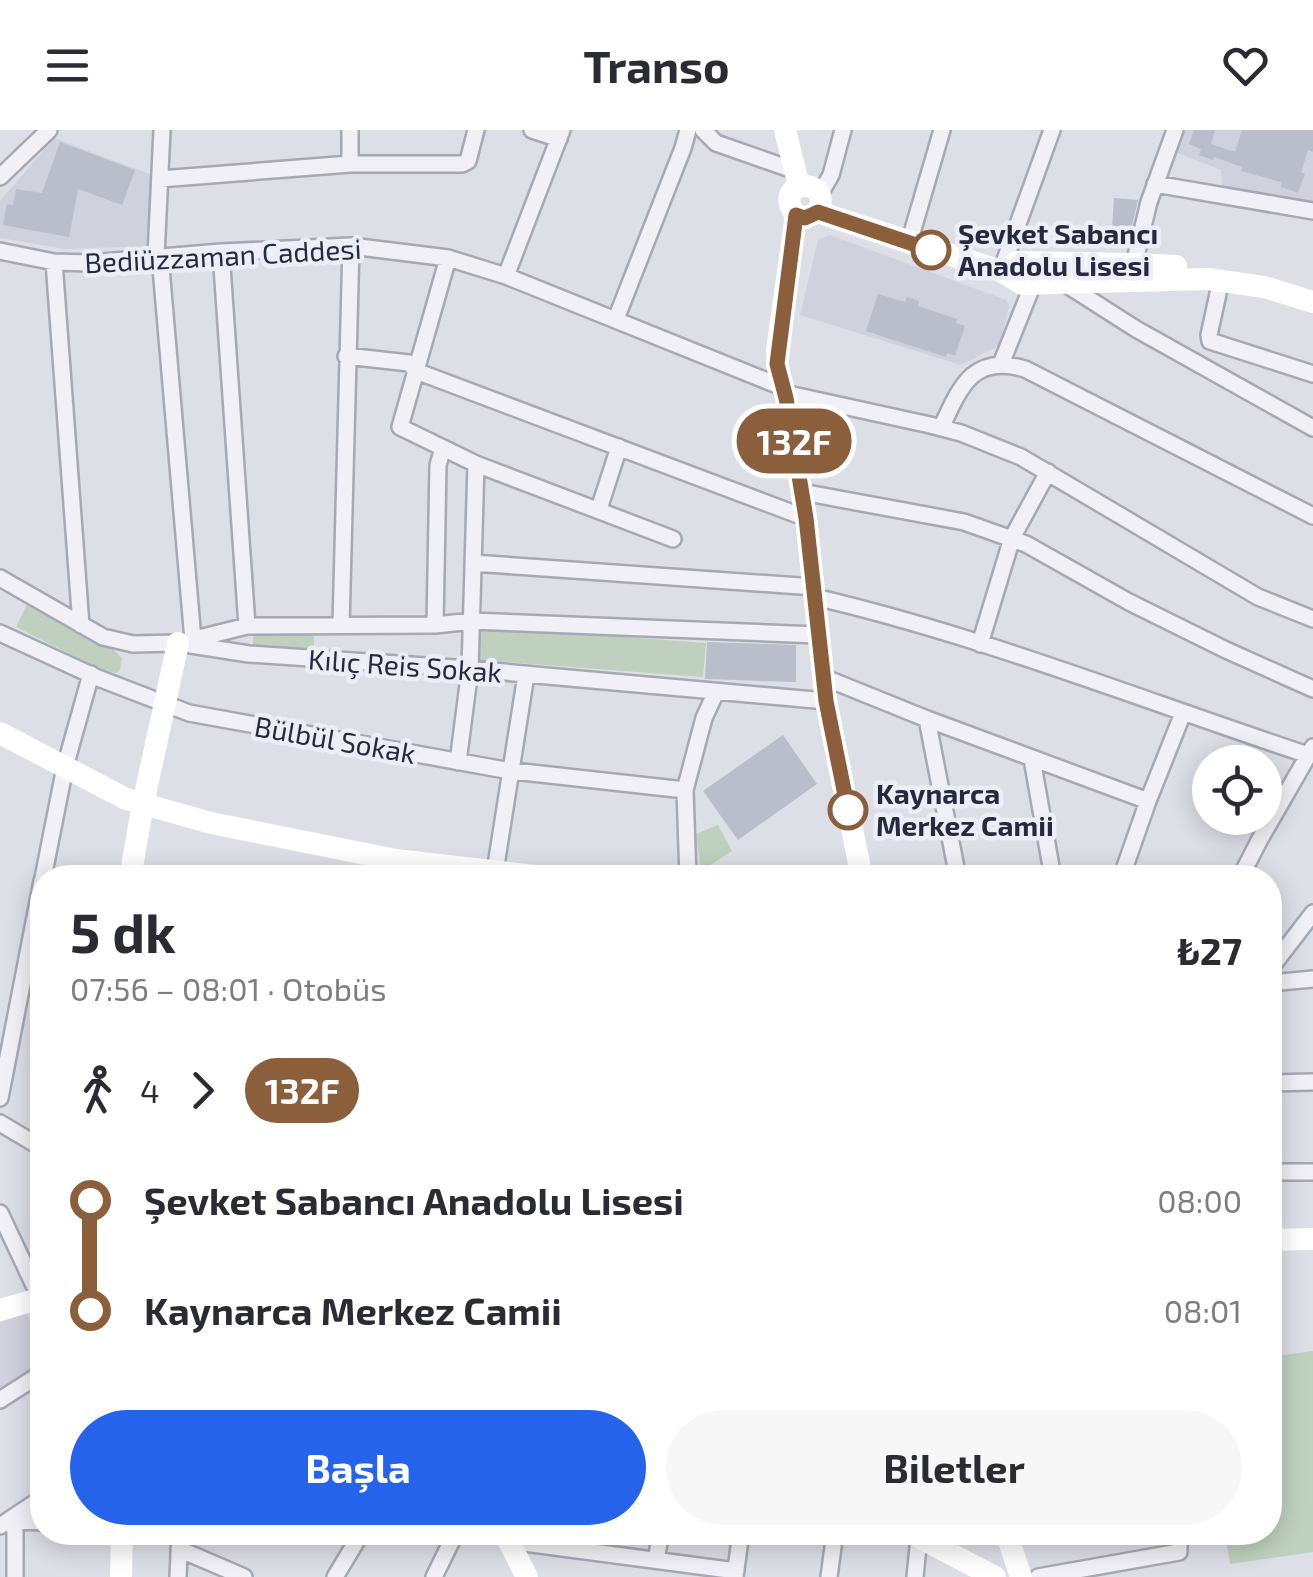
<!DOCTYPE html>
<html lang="tr">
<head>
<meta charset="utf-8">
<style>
	:root { --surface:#fff; --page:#f7f7f7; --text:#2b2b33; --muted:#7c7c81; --accent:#2563eb }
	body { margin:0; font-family:"Exo 2",sans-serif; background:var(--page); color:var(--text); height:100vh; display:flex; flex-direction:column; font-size:38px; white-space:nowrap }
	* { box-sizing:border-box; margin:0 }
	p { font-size:32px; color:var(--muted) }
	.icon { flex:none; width:55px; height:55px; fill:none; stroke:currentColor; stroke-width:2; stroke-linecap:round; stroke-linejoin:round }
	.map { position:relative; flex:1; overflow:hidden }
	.sheet { position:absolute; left:30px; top:735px; width:1252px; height:680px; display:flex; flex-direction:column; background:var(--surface); border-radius:40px; box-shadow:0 5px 25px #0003 }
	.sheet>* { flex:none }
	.badge { padding:0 20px; border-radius:32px; font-size:35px; line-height:65px }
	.fabs { position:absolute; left:1192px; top:615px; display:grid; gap:20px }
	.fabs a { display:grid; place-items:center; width:90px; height:90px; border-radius:50%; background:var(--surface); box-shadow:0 5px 25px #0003; font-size:50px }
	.map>.badge { position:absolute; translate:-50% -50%; box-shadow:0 0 0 5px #fff }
	.legs { display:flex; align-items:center; gap:15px; height:110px; padding:0 40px; font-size:32px }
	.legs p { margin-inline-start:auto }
	.overview { display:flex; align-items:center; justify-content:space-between; height:170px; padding:0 40px }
	h1 { font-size:55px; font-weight:700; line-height:75px }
	.action { display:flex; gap:20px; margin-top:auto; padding:20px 40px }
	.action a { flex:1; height:115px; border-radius:60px; background:var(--accent); color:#fff; font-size:40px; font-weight:700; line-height:115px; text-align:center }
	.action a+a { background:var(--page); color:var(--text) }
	ul { padding:0 40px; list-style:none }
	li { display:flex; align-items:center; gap:35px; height:110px; font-size:38px }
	li i { display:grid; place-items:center; width:15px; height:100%; margin:0 12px; background:currentColor }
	li i::after { content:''; width:25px; height:25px; margin:-12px; border:8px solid; border-radius:50%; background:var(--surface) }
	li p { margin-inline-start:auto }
	li:first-child i { background:linear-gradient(#0000 50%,currentColor 0) }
	li:last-child i { background:linear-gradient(currentColor 50%,#0000 0) }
	header { display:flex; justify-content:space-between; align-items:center; height:130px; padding:0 40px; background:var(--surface); font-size:45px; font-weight:700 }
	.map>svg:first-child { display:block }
</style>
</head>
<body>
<header><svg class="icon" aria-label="menu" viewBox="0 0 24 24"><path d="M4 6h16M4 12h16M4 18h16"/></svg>Transo<svg class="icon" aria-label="heart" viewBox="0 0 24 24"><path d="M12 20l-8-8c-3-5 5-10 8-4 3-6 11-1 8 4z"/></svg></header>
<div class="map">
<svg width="1313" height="1447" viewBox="0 0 1313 1447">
	<rect width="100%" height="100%" fill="#dddfe7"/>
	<!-- built -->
	<path fill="#cfd1dc" d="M1182 0H1313V76L1223 63 1221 40 1175 22Z
		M54 8 152 45 151 116 65 119 0 108V71Z
		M830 105 1006 170 1009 175 1000 215 961 235 800 185 818 110Z
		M27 1181 40 1234 0 1258V1193Z"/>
	<!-- green -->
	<path fill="#bfd1be" d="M28 472 98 515 112 518 122 528 120 540 116 543 100 539 16 497Z
		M480 496 706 513 703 547 477 530Z
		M261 502 314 503V521L262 519 253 515V507Z
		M718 695 732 721 701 741 696 704Z
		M1313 1221V1422L1230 1434 1225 1403 1270 1402V1227Z"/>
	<!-- building -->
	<path fill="#babdca" d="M1194 0H1215L1211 14 1235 22 1242 0H1313V22L1308 20 1301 42 1305 44 1298 63 1281 57V52L1241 41 1242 37 1214 27 1213 30 1199 25 1201 19 1189 14Z
		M60 12 135 40 122 75 78 59 69 107 3 95 7 74 13 75 16 59 42 63Z
		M1114 68 1138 70 1127 117 1111 116Z
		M878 164 905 172 907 167 919 171 918 176 957 189 956 193 965 196 955 226 947 223 946 227 866 201Z
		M707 512 796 515V552L705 549Z
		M783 605 817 654 738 710 703 661Z"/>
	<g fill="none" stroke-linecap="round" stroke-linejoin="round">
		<defs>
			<path id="street" d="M532 0 559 9
				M703 0 716 13 796 41
				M350 34V0
				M0 47 49 0
				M160 49 350 34H462L468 31 476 0
				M1155 54 1313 81
				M820 64 831 45 843 0
				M909 113 942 0
				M0 121 54 132 90 133 221 122 351 116 448 128 506 146 782 257
				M221 122 247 496
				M156 126 162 0
				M160 126 193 510
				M448 128 400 297 476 334 673 409
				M54 132 81 495
				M1134 134 1149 72 1175 0
				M1001 141 1052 0
				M506 146 562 0
				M1221 150 1209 205 1210 211 1313 244
				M1064 153 1136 199 1313 298
				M616 189 683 18 688 0
				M346 226 409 233 416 241 806 388
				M1001 234 1033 154
				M784 263 930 295 961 303 1021 327 1258 467 1313 489
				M941 298C960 258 972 223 1025 239L1313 386
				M802 362 964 392 1026 414 1129 472 1226 520 1313 559
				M599 379 619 317
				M473 433 814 457
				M0 448 103 507 133 514 178 513 249 524 470 539 826 571
				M815 467C982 506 1145 571 1308 625
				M341 495 351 116
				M435 495 438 335 443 318
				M0 503 98 548 189 583 505 640 685 660
				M187 511 247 496 435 495 472 491 817 505
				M980 514 1012 408 1048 342
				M823 547 927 589 1148 671
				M927 589 958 748
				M1032 629 1053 748
				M458 632 470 539 476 334
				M43 748 65 637 91 544
				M494 748 526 545
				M688 748 685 660 704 588 716 562
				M1121 748 1148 671 1183 583
				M1240 748 1260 709 1313 617
				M1270 839 1313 783
				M1270 853 1313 849
				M1270 953 1313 952
				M0 968 42 751
				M0 993 42 1018
				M1270 1042H1313
				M0 1083 40 1168
				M0 1270 42 1243
				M9 1390 42 1392
				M0 1396 42 1368
				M509 1411 736 1441
				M179 1419 244 1447
				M656 1430 661 1402
				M15 1447V1391
				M178 1447 180 1402
				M335 1447 362 1402
				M434 1447 456 1402
				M735 1447 741 1402
				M829 1447 835 1402
				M915 1447 919 1407
				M1038 1447 1179 1422V1402"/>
		</defs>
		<!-- street casing -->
		<use href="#street" stroke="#a6a9b4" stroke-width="20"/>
		<!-- street -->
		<use href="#street" stroke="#f0f0f6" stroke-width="15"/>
		<!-- secondary -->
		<path stroke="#fff" stroke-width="22" d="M785 0 799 56
			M818 82 1001 141 1022 154 1208 149 1264 157 1313 172
			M796 85 777 220 779 245 786 267 806 388 826 571 862 748
			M796 85C769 51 834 43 818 82
			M1001 141 1017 132 1134 134 1176 136
			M0 603 126 669 211 693 396 730 552 748
			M130 748 143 674 178 513
			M1270 1110 1313 1109
			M0 1180 42 1168
			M504 1402 527 1447
			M909 1402 995 1447
			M1006 1402 1021 1447
			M121 1447 122 1402"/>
	</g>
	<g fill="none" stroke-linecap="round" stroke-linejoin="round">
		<defs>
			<path id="line-1" d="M848 680 826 571 806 388 786 268 777 234 796 85 805 88 818 82 931 120"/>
		</defs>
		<!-- line-1 casing -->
		<use href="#line-1" stroke="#fff" stroke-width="22"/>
		<!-- line-1 -->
		<use href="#line-1" stroke="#8b5e3c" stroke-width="15"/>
	</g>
	<!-- markers -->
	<g fill="#fff" stroke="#8b5e3c" stroke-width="5">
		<circle cx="931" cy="120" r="18"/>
		<circle cx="848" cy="680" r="18"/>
	</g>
	<g text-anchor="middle" stroke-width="9" stroke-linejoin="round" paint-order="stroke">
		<!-- stop labels -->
		<g font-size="28" font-weight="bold" fill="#262a3e" stroke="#eceef5" text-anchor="start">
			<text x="958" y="114">Şevket Sabancı<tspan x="958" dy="32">Anadolu Lisesi</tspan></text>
			<text x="876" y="674">Kaynarca<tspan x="876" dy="32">Merkez Camii</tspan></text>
		</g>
		<!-- street labels -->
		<g font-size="28" fill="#262a3e" stroke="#eceef5">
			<text transform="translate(223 126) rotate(-3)" y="10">Bediüzzaman Caddesi</text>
			<text transform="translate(405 536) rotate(4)" y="10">Kılıç Reis Sokak</text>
			<text transform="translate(335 610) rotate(10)" y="10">Bülbül Sokak</text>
		</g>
	</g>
</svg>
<div class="fabs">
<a><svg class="icon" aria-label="locate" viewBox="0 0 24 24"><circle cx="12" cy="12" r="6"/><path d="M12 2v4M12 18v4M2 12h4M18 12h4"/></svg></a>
</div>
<b class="badge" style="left:794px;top:311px;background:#8b5e3c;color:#fff">132F</b>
<section class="sheet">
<div class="overview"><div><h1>5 dk</h1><p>07:56 – 08:01 · Otobüs</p></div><b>₺27</b></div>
<div class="legs"><svg class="icon" aria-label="walk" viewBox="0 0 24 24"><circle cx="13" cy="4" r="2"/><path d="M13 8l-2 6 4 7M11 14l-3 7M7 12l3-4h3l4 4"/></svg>4<svg class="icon" aria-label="forward" viewBox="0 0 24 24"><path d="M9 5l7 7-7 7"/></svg><b class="badge" style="background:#8b5e3c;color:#fff">132F</b></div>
<ul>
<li><i style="color:#8b5e3c"></i><b>Şevket Sabancı Anadolu Lisesi</b><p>08:00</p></li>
<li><i style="color:#8b5e3c"></i><b>Kaynarca Merkez Camii</b><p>08:01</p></li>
</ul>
<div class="action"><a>Başla</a><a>Biletler</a></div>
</section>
</div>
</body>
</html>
